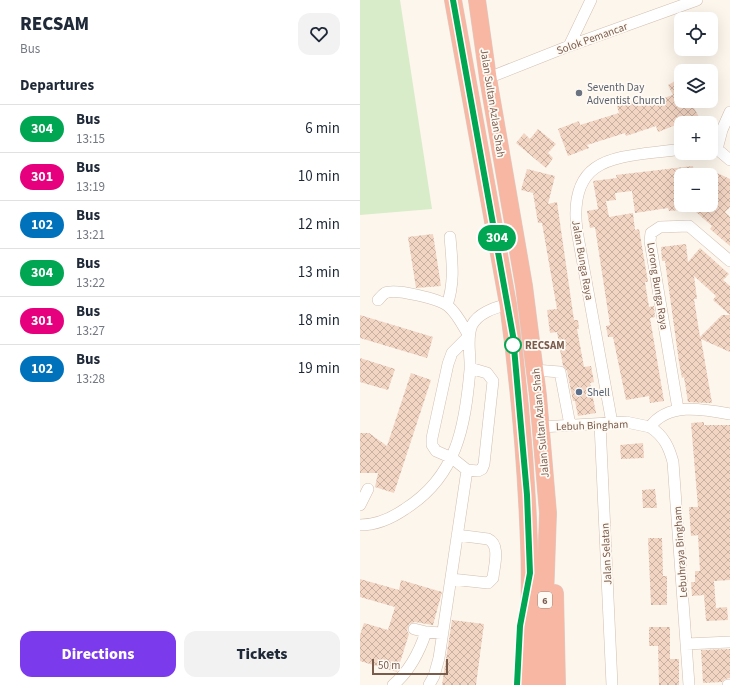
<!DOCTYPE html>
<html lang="en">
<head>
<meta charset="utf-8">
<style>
	:root { --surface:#fff; --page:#f2f2f3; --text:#1f2937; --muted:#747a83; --line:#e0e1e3; --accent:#7c3aed }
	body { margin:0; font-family:"Source Sans 3",sans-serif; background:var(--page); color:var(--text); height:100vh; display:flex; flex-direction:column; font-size:15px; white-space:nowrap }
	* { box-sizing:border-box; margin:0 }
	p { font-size:13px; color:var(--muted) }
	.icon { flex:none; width:22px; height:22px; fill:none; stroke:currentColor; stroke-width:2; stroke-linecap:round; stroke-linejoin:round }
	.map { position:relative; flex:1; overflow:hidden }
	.side { display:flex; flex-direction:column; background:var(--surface); width:360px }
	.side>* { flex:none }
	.badge { padding:0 8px; border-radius:13px; font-size:14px; line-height:26px }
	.buttons { position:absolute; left:314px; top:12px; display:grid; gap:8px }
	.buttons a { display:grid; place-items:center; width:44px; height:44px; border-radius:8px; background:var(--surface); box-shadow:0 4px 16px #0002; font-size:20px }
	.scale { position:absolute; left:12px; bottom:10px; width:76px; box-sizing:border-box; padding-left:4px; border:2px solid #7a5c4d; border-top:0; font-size:11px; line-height:14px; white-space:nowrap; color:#7a5c4d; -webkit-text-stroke:3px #fffaf3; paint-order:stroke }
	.map>.badge { position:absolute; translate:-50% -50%; box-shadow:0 0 0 2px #fff }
	h2 { padding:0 20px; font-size:15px; line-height:36px }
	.round { display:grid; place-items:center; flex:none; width:42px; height:42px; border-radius:12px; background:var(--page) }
	.head { display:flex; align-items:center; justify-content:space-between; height:68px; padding:0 20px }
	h1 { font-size:19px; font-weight:800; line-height:30px }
	.primary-button { display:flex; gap:8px; margin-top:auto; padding:8px 20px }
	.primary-button a { flex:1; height:46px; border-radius:12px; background:var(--accent); color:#fff; font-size:16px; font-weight:800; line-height:46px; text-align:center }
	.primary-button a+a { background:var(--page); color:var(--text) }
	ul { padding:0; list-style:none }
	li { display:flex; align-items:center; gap:12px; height:48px; padding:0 20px; border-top:1px solid var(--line) }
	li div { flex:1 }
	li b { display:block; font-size:15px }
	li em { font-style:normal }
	li .badge { min-width:44px; font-weight:700; text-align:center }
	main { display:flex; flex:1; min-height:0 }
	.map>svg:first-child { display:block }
</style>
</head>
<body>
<main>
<section class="side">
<div class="head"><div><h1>RECSAM</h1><p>Bus</p></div><a class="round"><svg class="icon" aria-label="heart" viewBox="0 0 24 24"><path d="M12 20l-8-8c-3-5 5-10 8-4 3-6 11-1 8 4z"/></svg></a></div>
<h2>Departures</h2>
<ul>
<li><span class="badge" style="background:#00a651;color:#fff">304</span><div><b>Bus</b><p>13:15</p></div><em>6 min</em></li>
<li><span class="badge" style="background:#e6007e;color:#fff">301</span><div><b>Bus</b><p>13:19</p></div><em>10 min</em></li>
<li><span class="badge" style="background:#0072bc;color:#fff">102</span><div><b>Bus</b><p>13:21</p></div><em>12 min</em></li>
<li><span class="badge" style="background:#00a651;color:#fff">304</span><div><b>Bus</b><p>13:22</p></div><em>13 min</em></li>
<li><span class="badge" style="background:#e6007e;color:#fff">301</span><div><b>Bus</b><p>13:27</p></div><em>18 min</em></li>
<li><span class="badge" style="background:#0072bc;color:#fff">102</span><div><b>Bus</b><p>13:28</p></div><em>19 min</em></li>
</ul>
<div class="primary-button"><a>Directions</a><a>Tickets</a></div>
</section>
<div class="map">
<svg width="370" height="685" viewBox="0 0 370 685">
	<defs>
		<pattern id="building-cross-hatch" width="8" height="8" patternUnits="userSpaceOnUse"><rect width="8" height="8" fill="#f3d5c3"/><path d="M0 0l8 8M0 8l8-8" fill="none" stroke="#cab0a1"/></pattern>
	</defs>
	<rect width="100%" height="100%" fill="#fdf6ec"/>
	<!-- pitch -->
	<path fill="#d8ecc9" d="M0 0H40L72 209 0 215Z"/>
	<!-- building -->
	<path fill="url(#building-cross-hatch)" d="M317 80 321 86V101H330L339 117 330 123H321L298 132 296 126 266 136 265 133 227 145 229 148 208 156 198 129 219 121 220 125 259 113 257 106 276 100 278 106 313 95 308 85Z
		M178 129 196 144 188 153 193 158 186 168 156 143 164 133 170 139Z
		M333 166 334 175H321V210L309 211 308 208 275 213 272 191 255 193 256 200 246 201 249 217 273 213 275 230 279 229 288 282H285L289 307 294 306 295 317 290 318 304 401 290 403 289 396 266 400 253 337H248L246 326 250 325 235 227 230 228 227 211 238 209 233 181 257 178 256 175Z
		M167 169 195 176 188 204 197 202 214 320H218L219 329H217L224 367 231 366 234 382 230 383 236 413 218 416 215 401H213L207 371 203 366 197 332 190 333 187 310 197 309 182 223H178L173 193 161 190Z
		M351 170 370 179V207L365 212 370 217V246L350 229 352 226 328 205H351Z
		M73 234 81 286 56 288 48 237Z
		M326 244 328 262 340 248 369 274 363 280 370 286V315L353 300 356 296 334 276 337 299H334L340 337 362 315H370V352L341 339 352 403H348L328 402 324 377 322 378 319 362 305 261H302L301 247Z
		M0 315 73 337 67 358 0 338Z
		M0 358 35 369 28 390 0 382Z
		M51 373 71 380 34 493 15 487 18 473H0V433H9L27 446Z
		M344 422V425H370V580L354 581 356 608 367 607 368 620 346 621 344 595 332 596 331 582H335V571H340L338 535 331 536 329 507H338L331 423Z
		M283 443 284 458 261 459 260 445Z
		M295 489 297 508H283L282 490Z
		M288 538H302L303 576H307V605H291Z
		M0 579 39 590 41 580 82 592 73 625 55 622 49 624 47 631 49 634 37 672 0 661V635L4 623 28 630 35 607 0 597Z
		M92 620 124 624 116 685H82Z
		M289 627H310V659H319V685H299L298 646H289Z
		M370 649V678L365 679 362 682 343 683 341 650Z"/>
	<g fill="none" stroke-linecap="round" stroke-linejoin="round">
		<defs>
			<path id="minor" d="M209 46 231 0
				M128 78 209 46 337 0
				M351 148 357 149 370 160
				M357 149 362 130 370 112
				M18 300C20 298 22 295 25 293 35 288 79 299 88 306 97 313 103 326 109 336L92 353 88 364 72 438V445L76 451 92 458 107 470 79 658 74 676 69 685
				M87 305C95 282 92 261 90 237
				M175 370 200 372 210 425
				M318 409 290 241 291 233 300 227 329 226 370 261
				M252 423 217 231C207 151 262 158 321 149
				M240 424 252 685
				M181 427 266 422 290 427C308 402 343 409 370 414
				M290 427C304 436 309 447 313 462L329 685
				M107 470 118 471 122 469 124 464 133 381 127 373 110 368
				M0 505 8 489
				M0 525C16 525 32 518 45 509 97 476 105 427 110 370 111 356 106 338 112 325 119 312 135 308 148 304
				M91 579 128 583 133 578C134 566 141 545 128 539L97 535
				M54 629 66 632
				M326 644 370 642
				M33 685C50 671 59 653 66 632L82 633
				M368 685H370"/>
			<path id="highway" d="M93 0 148 304C159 383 166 463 169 543 171 590 169 638 168 685
				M117 0 128 78 164 286 178 396 188 513 182 685
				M195 593 197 685"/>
		</defs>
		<!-- minor casing -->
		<use href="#minor" stroke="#d1beb0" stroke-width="12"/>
		<!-- highway casing -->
		<use href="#highway" stroke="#dad1cd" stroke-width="18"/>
		<!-- minor -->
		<use href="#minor" stroke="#fff" stroke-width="11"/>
		<!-- highway -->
		<use href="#highway" stroke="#f7b7a3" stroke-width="17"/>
	</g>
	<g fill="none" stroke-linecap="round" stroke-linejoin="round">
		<defs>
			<path id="line" d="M93 0 153 336 167 495 170 573 160 626 157 685"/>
		</defs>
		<!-- line casing -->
		<use href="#line" stroke="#fff" stroke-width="9"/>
		<!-- line -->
		<use href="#line" stroke="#00a651" stroke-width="6"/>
	</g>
	<!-- markers -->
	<circle fill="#6b7280" stroke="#fffaf3" stroke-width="1.5" cx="219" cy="93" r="4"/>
	<circle fill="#fff" stroke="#00a651" stroke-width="2" cx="153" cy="345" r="8"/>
	<circle fill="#5c6f8a" stroke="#fffaf3" stroke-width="1.5" cx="219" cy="392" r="4"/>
	<g text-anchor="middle" stroke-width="3.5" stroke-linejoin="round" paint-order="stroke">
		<!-- shield labels -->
		<rect fill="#fffaf3" stroke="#a28b7f" stroke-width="1" x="178" y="592" width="14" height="16" rx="3"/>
		<g font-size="10" font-weight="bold" fill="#7a5c4d">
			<text x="185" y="604">6</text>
		</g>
		<!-- street labels -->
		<g font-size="11" fill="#7a5c4d" stroke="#fffaf3">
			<text transform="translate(232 38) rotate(-20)" y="4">Solok Pemancar</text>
			<text transform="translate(133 103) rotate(81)" y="4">Jalan Sultan Azlan Shah</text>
			<text transform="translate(223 260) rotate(80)" y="4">Jalan Bunga Raya</text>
			<text transform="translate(298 286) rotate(81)" y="4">Lorong Bunga Raya</text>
			<text transform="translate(180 423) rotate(-95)" y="4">Jalan Sultan Azlan Shah</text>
			<text transform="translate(232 425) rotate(-2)" y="4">Lebuh Bingham</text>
			<text transform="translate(320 552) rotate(-94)" y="4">Lebuhraya Bingham</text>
			<text transform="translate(246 554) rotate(-93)" y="4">Jalan Selatan</text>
		</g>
		<!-- worship labels -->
		<g font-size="11" fill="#5b616d" stroke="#fffaf3" text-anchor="start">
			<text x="227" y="91">Seventh Day<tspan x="227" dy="13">Adventist Church</tspan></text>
		</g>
		<!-- stop labels -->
		<g font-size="11" font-weight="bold" fill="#7a5c4d" stroke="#fffaf3" text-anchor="start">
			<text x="165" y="349">RECSAM</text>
		</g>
		<!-- service labels -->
		<g font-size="11" fill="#4e5e75" stroke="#fffaf3" text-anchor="start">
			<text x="227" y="396">Shell</text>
		</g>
	</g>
</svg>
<div class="buttons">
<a><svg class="icon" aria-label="locate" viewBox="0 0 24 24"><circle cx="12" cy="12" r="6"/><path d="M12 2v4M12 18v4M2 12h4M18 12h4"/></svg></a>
<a><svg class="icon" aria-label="layers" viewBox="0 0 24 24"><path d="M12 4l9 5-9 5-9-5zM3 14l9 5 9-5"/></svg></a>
<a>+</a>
<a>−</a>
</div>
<div class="scale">50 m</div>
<b class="badge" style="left:137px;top:238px;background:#00a651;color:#fff">304</b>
</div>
</main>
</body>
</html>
